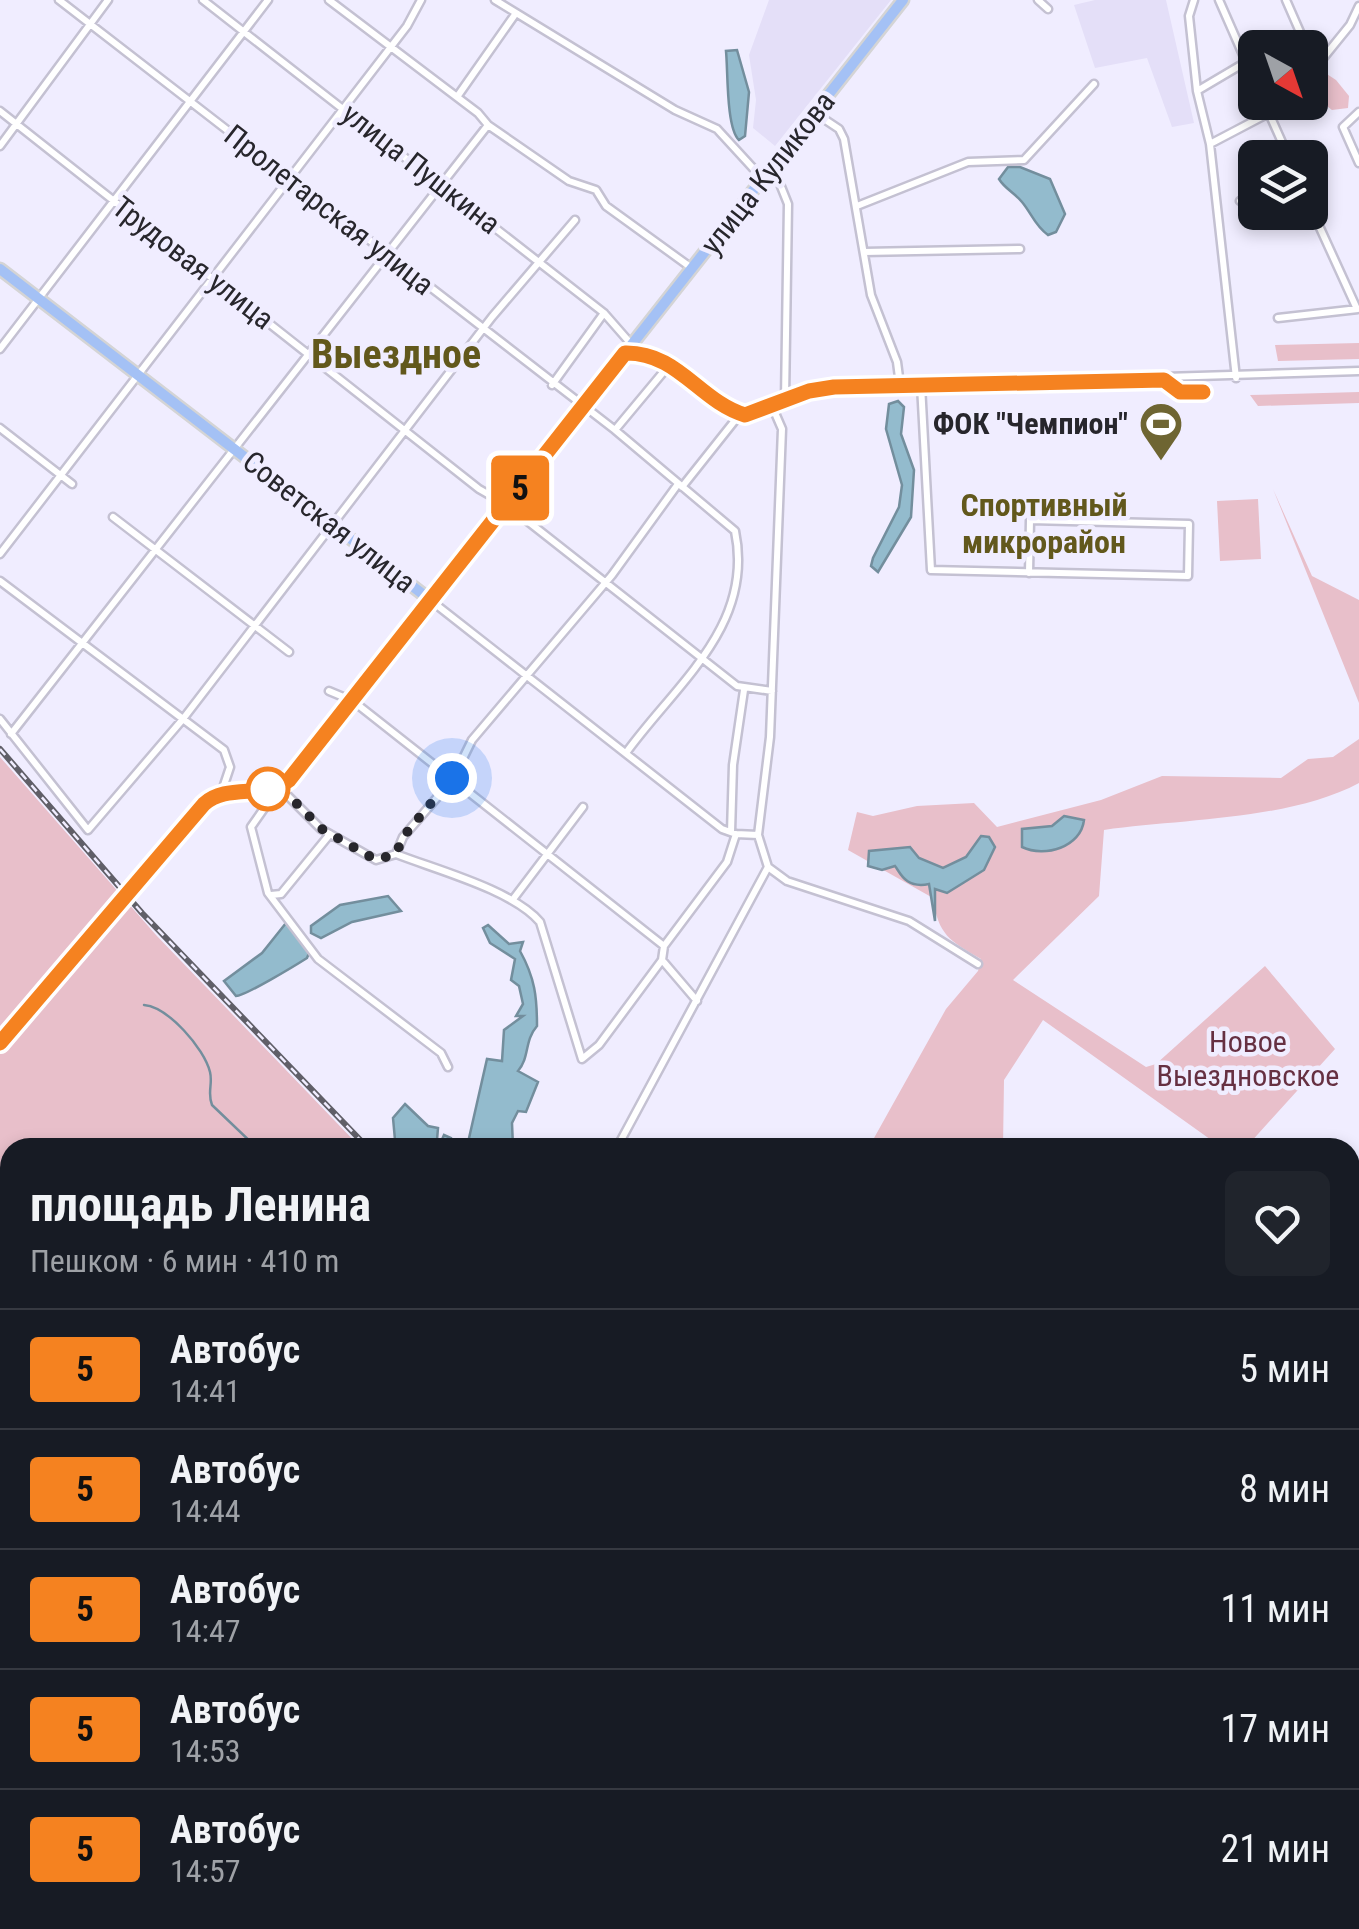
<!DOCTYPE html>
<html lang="ru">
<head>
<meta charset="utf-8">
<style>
	:root { --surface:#171b24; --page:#20242c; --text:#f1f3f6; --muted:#9ea1a6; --line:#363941 }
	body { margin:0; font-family:"Roboto Condensed",sans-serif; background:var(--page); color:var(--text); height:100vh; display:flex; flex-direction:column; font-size:38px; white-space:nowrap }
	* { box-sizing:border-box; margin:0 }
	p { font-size:32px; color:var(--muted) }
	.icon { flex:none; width:55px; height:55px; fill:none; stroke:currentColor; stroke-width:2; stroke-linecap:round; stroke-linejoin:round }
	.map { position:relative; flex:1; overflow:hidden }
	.details { position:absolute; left:0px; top:1138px; width:1360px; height:792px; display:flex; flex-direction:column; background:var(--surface); border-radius:30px 30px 0 0; box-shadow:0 5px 15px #0003 }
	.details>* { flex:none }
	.badge { padding:0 20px; border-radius:8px; font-size:35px; line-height:65px }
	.needle { width:65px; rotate:140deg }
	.fabs { position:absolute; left:1238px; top:30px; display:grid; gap:20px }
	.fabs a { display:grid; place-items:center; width:90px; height:90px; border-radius:15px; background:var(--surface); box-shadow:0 5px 15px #0003; font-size:50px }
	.you { position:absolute; width:50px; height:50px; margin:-25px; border:8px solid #fff; border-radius:50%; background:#1a73e8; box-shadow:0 0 0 15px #1a73e833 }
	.map>.badge { position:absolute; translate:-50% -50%; box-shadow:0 0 0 5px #fff }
	.round { display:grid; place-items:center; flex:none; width:105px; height:105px; border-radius:15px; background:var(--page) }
	.overview { display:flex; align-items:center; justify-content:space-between; height:170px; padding:0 30px }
	h1 { font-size:48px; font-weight:700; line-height:75px }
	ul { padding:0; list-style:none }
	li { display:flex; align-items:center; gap:30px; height:120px; padding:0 30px; border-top:2px solid var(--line) }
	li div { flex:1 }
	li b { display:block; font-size:38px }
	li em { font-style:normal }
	li .badge { min-width:110px; font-weight:700; text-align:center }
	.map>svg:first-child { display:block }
</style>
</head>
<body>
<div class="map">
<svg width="1359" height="1929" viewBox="0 0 1359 1929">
	<rect width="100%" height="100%" fill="#f0edff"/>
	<!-- built -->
	<path fill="#e4dff8" d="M769 0H891L775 146 753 128 756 100 749 55Z
		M1095 0H1166L1194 123 1172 127 1147 58 1095 68 1074 5Z
		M1310 1920 1334 1929H1038L1021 1921Z"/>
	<!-- green -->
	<path fill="#e8bfca" d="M1310 63 1336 80 1349 96 1348 108 1332 110 1310 93Z
		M1359 343V359L1278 361 1275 345Z
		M1359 392V403L1258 406 1250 395Z
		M1273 489 1312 576 1359 600V703Z
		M1258 499 1261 559 1220 561 1217 501Z
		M1359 739V783C1290 820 1182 819 1104 830L1099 896 1013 980 1146 1067 1156 1064 1265 966 1335 1049 1249 1144 1252 1147H1221L1043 1020 1004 1080 1003 1147H869L946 1009 978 971 981 959C950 941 938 935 933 898L848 850 857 812 873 816 917 806 974 803 997 827 1101 800 1162 776 1281 778 1308 759 1333 757Z
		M0 757 156 935 360 1147 10 1148V1328L0 1324Z"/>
	<!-- water -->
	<path fill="#93bbcd" stroke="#738e9d" stroke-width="2.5" d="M737 50 749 92 745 136 739 140C726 128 728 70 726 51Z
		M1008 167H1020L1050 179 1065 214 1056 232 1048 235C1035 226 1032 214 1022 202 1015 193 1005 189 999 179Z
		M898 401 904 407 901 434 914 470 911 517 878 572 871 566 873 558 899 507 902 485 886 429 889 404Z
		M1064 816 1084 820C1081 847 1045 858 1022 847V829L1052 826Z
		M981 836 989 837 995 847 984 870 947 893 935 889V921L929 884C905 889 900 872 895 866L882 870 868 866 869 851 910 847 919 858 943 868 966 857Z
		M388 896 401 911 352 922 321 938 311 933V926L340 905Z
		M286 923 309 953 307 958C296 965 245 996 236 996L224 981 262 953Z
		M488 925 509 944 523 942 520 951C535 978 537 997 537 1026 524 1041 530 1057 518 1071L538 1082 526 1112 518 1111 512 1123 513 1147H467L487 1059 502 1061 504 1030 523 1016H516L523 1004 519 986 511 980 515 959 490 943 483 928Z
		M405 1104 428 1126 438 1128 437 1140 441 1142 444 1135 451 1138V1147H403L395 1140 393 1118Z"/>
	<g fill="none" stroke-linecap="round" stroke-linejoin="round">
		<!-- stream -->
		<path stroke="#738e9d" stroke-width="2.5" d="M144 1005C168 1007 204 1048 210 1072 213 1084 207 1093 212 1105L257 1148
			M935 1929 943 1920"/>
		<defs>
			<path id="minor" d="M59 0 615 430 735 531C755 626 675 685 626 753
				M203 0 604 313 632 345
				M329 0 478 113 488 125 569 181 596 190 606 206 693 269
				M495 0 675 110 717 129 762 178
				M1038 0 1048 9
				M1194 0 1189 16 1197 91 1210 144 1236 378
				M1219 0 1255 82
				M1286 0 1307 48
				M1310 54 1316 67 1350 25 1359 6
				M1197 91 1246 62
				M457 97 516 13
				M1264 102 1289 158
				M0 111 479 489 507 505 737 686 772 691
				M1359 112 1343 127 1359 163
				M815 113 839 129 844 139 871 295 897 362 900 385
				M1210 144 1269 113
				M0 146 108 0
				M767 173 780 184 788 204 785 399
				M1240 201 1255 192
				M857 206 968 162 1024 160 1094 84
				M1310 206 1357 309
				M864 252 1020 249
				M1278 318 1358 309
				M0 349 268 0
				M626 353C678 353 699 401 745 415L809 391 834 387 1359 371
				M552 385 604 313
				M921 385 931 570 1188 576 1189 524 1030 520 1029 573
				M772 406 782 429 770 737 758 835 768 867 787 881 909 921 978 964
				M0 428 72 484
				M615 430 670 364
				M682 487 740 414
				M113 517 289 652
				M0 554 407 26 421 0
				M0 581 224 750 230 767 221 794
				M434 603 722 829 736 834 758 835
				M329 691 353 701 664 946
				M0 719 88 830 183 719 492 317 575 220
				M11 734 488 125
				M731 832 733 765 744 690
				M396 854 376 860 321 829 279 787 251 827 268 893 318 959 441 1053 448 1067
				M396 854 403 837 453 779 472 740 612 575 678 484
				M396 854C437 870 513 890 540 922L582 1059 599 1045 662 960
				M271 895 281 894 330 834
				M514 898 583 807
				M664 946 727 862 736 834
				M664 946 662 960 697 1001
				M622 1148 620 1142 768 867
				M0 1396 10 1404
				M0 1449H10
				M0 1574 10 1582
				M0 1599 10 1613
				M0 1638 10 1634
				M0 1762 10 1758
				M1350 1811 1359 1813
				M0 1821 10 1843
				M0 1911 10 1906
				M44 1920 48 1929
				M226 1920 232 1929
				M426 1920 436 1929
				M586 1920 597 1929
				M274 1929 281 1920
				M520 1929 541 1920
				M680 1929 682 1920
				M759 1929 760 1920
				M836 1929 837 1920"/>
			<path id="major" d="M0 269 433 602
				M203 805C228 784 265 799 289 780L903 0
				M0 1043 43 994"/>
		</defs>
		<!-- minor casing -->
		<use href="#minor" stroke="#c4c1d2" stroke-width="11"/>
		<!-- major casing -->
		<use href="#major" stroke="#d4d4d5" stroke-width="15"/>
		<!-- minor -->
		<use href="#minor" stroke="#fff" stroke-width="6"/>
		<!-- major -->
		<use href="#major" stroke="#a4c1f5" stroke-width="10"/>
		<defs>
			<path id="rail" d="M0 749 142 913 368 1148
				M1336 1920 1359 1929"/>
		</defs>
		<!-- rail casing -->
		<use href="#rail" stroke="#605f68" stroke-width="6"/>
		<!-- rail -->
		<use href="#rail" stroke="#f0edff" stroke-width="2.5" stroke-dasharray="8" stroke-linecap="butt"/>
		<defs>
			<path id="major-bridge" d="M43 994 203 805"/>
		</defs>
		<!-- major-bridge casing -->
		<use href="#major-bridge" stroke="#d4d4d5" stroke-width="15" stroke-linecap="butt"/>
		<!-- major-bridge -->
		<use href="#major-bridge" stroke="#a4c1f5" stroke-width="10"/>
	</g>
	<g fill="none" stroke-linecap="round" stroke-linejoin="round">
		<defs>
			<path id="line" d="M0 1043 204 804C227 783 265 799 289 780L625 353C678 352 699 401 745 415L809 391 834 387 1164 380 1180 392H1203"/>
		</defs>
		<!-- line casing -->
		<use href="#line" stroke="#fff" stroke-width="22"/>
		<!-- line -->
		<use href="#line" stroke="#f58220" stroke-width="15"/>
		<!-- walk -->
		<path stroke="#27262c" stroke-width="10" stroke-dasharray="0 18" d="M268 789 280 787 322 829 376 860 396 854 403 837 452 778"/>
	</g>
	<!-- icons -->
	<defs>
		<symbol id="stadium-pin" viewBox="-11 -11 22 30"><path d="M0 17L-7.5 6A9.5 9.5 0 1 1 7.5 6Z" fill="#6e6532" stroke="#f0edff"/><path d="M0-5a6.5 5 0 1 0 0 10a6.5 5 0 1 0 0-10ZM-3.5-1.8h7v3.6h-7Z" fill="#fff"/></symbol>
	</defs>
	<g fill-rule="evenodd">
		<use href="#stadium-pin" x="1136" y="399" width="50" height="68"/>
	</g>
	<!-- markers -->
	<circle fill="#fff" stroke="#f58220" stroke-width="5" cx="268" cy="789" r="20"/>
	<g text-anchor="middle" stroke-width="9" stroke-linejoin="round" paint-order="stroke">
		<!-- street labels -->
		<g font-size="30" fill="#27262c" stroke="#f0edff">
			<text transform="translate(421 169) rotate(38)" y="10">улица Пушкина</text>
			<text transform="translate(768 173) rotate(-52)" y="10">улица Куликова</text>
			<text transform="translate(329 210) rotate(38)" y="10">Пролетарская улица</text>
			<text transform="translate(193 263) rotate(38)" y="10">Трудовая улица</text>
			<text transform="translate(329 522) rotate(38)" y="10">Советская улица</text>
		</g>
		<!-- poi labels -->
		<g font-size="30" font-weight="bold" fill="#27262c" stroke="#f0edff" text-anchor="end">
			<text x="1128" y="434">ФОК "Чемпион"</text>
		</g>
		<!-- park labels -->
		<g font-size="30" fill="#663042" stroke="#f0edff">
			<text x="1248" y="1052">Новое<tspan x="1248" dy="34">Выездновское</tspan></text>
		</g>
		<!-- neighbourhood labels -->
		<g font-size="32" font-weight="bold" fill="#62581c" stroke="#f0edff">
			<text x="1044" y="516">Спортивный<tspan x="1044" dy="37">микрорайон</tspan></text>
		</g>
		<!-- district labels -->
		<g font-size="40" font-weight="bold" fill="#62581c" stroke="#f0edff">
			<text x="396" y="368">Выездное</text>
		</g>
	</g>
</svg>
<div class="fabs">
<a><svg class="needle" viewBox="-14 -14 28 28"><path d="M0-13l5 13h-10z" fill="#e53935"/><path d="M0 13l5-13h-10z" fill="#9ea1a6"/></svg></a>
<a><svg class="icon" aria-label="layers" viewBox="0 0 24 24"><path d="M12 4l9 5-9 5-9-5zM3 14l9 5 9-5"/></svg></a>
</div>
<div class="you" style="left:452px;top:778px"></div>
<b class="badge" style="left:520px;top:488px;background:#f58220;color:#111">5</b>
<section class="details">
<div class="overview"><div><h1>площадь Ленина</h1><p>Пешком · 6 мин · 410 m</p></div><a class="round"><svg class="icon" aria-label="heart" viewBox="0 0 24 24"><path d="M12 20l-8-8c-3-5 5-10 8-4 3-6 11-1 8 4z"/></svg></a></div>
<ul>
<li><span class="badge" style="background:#f58220;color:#111">5</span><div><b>Автобус</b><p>14:41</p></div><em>5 мин</em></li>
<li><span class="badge" style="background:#f58220;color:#111">5</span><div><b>Автобус</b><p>14:44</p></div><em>8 мин</em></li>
<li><span class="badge" style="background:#f58220;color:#111">5</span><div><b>Автобус</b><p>14:47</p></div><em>11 мин</em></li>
<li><span class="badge" style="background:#f58220;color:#111">5</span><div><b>Автобус</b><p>14:53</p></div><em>17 мин</em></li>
<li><span class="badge" style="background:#f58220;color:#111">5</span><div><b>Автобус</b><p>14:57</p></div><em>21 мин</em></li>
</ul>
</section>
</div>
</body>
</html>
